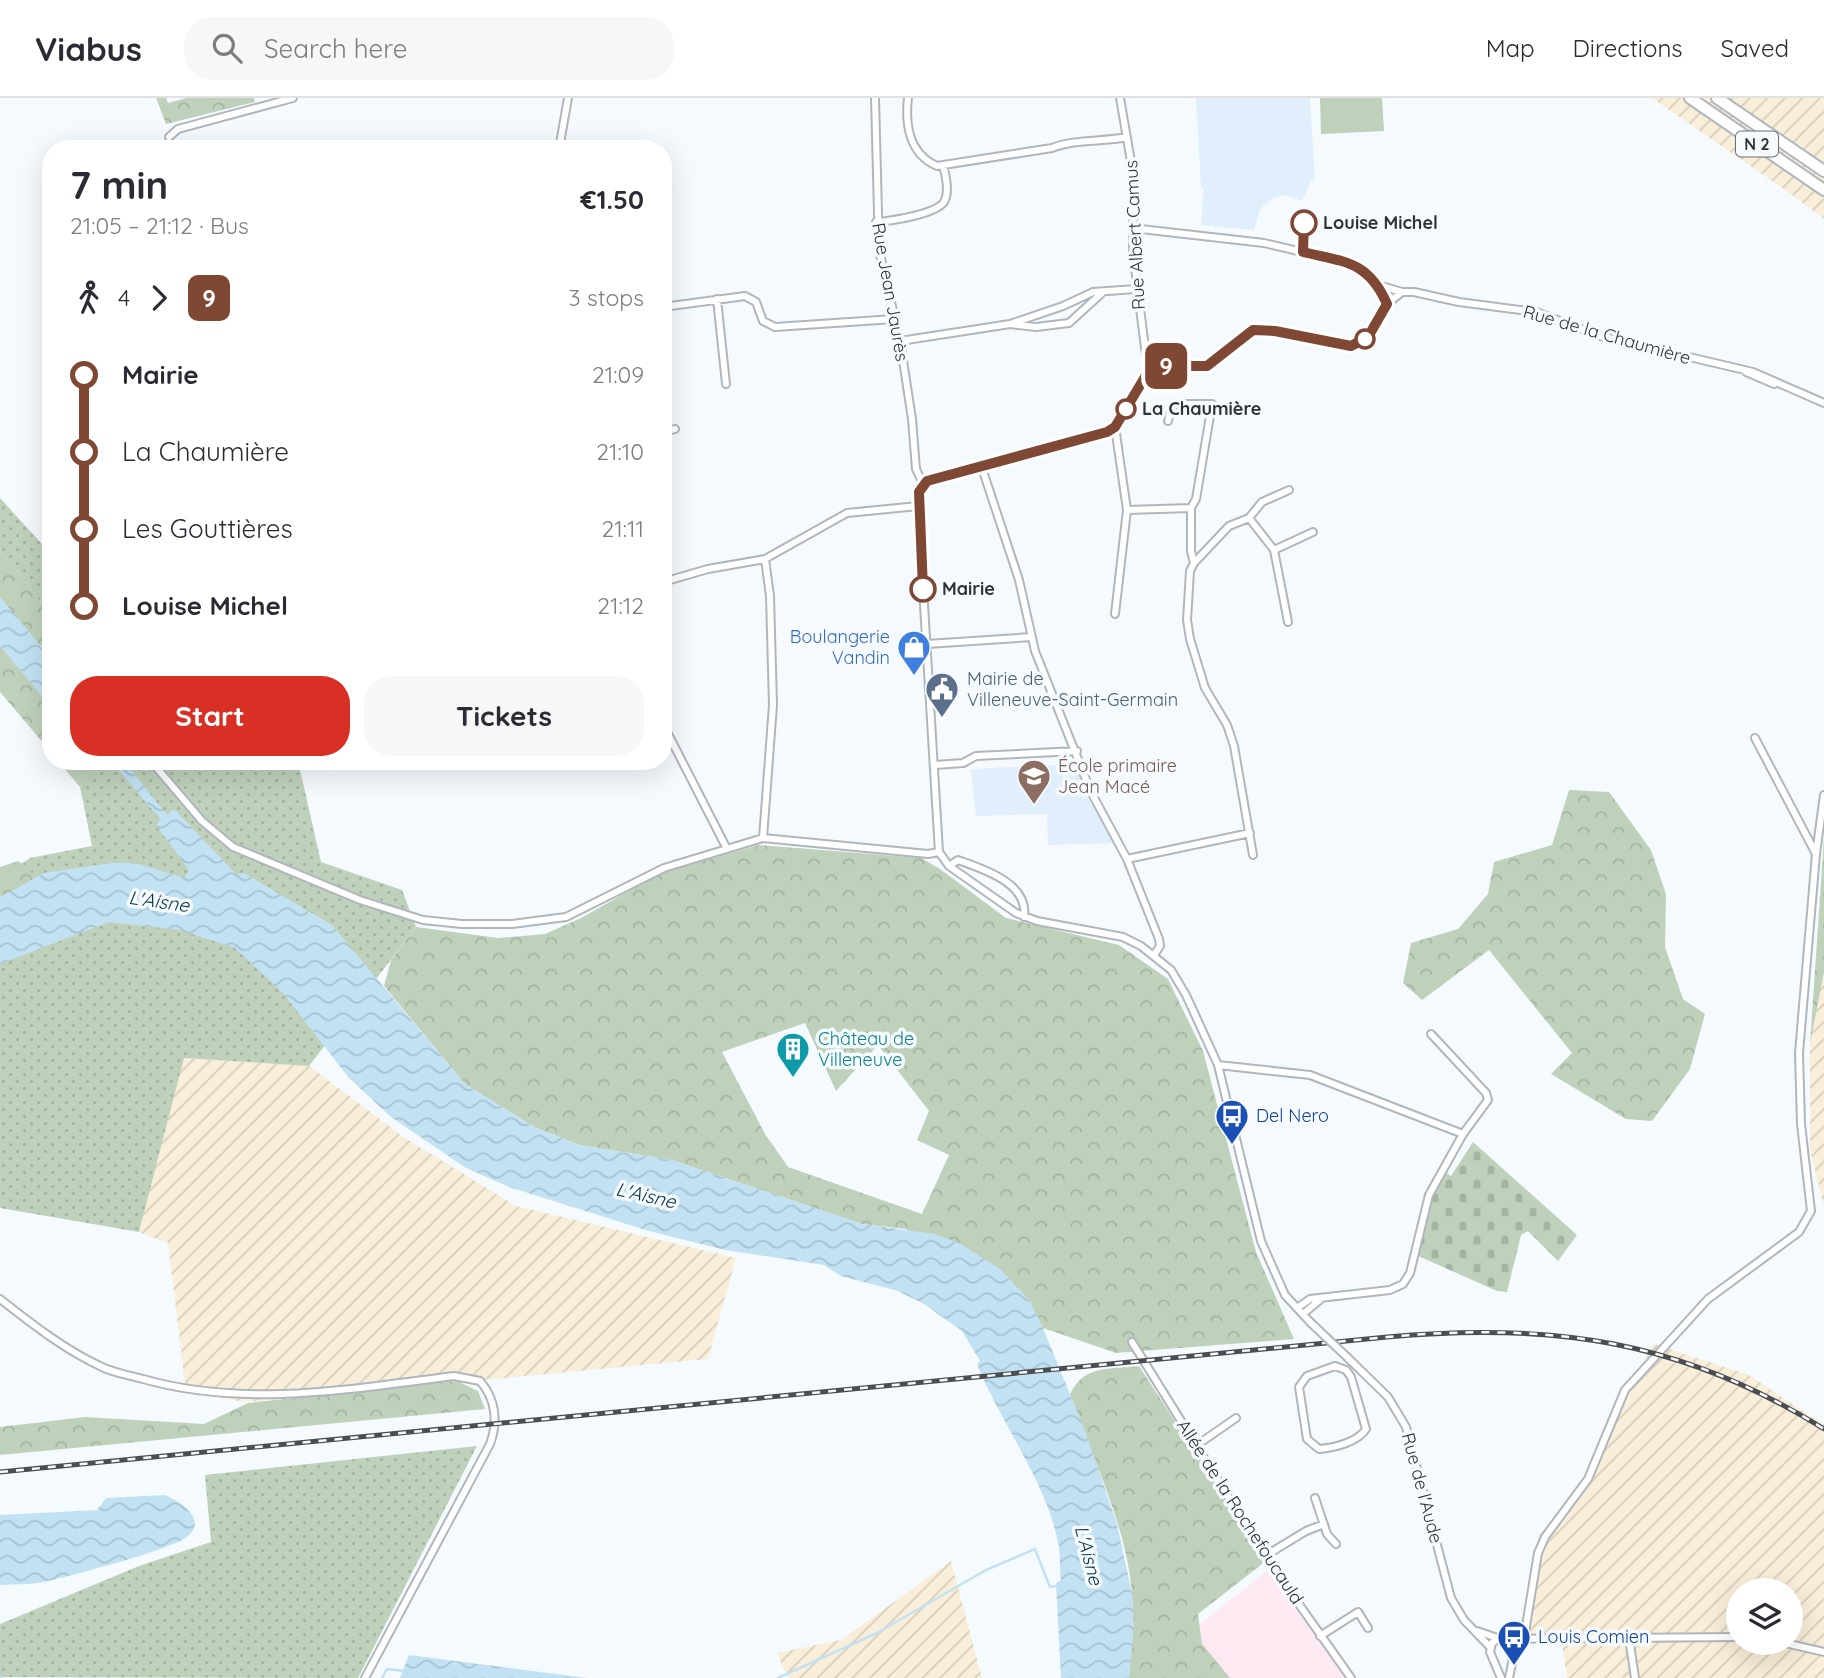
<!DOCTYPE html>
<html lang="en">
<head>
<meta charset="utf-8">
<style>
	:root { --surface:#fff; --page:#f7f7f7; --text:#2b2b33; --muted:#7c7c81; --line:#e1e1e2; --accent:#d93025 }
	body { margin:0; font-family:Quicksand,sans-serif; background:var(--page); color:var(--text); height:100vh; display:flex; flex-direction:column; font-size:26px; white-space:nowrap }
	* { box-sizing:border-box; margin:0 }
	p { font-size:23px; color:var(--muted) }
	.icon { flex:none; width:38px; height:38px; fill:none; stroke:currentColor; stroke-width:2; stroke-linecap:round; stroke-linejoin:round }
	.map { position:relative; flex:1; overflow:hidden }
	.details { position:absolute; left:42px; top:42px; width:630px; height:630px; display:flex; flex-direction:column; background:var(--surface); border-radius:28px; box-shadow:0 7px 28px #0002 }
	.details>* { flex:none }
	.badge { padding:0 14px; border-radius:10px; font-size:24px; line-height:46px }
	.controls { position:absolute; left:1726px; top:1480px; display:grid; gap:14px }
	.controls a { display:grid; place-items:center; width:77px; height:77px; border-radius:50%; background:var(--surface); box-shadow:0 7px 28px #0002; font-size:35px }
	.map>.badge { position:absolute; translate:-50% -50%; box-shadow:0 0 0 4px #fff }
	.legs { display:flex; align-items:center; gap:10px; height:77px; padding:0 28px; font-size:23px }
	.legs p { margin-inline-start:auto }
	.overview { display:flex; align-items:center; justify-content:space-between; height:119px; padding:0 28px }
	h1 { font-size:38px; font-weight:700; line-height:52px }
	.button { display:flex; gap:14px; margin-top:auto; padding:14px 28px }
	.button a { flex:1; height:80px; border-radius:28px; background:var(--accent); color:#fff; font-size:28px; font-weight:700; line-height:80px; text-align:center }
	.button a+a { background:var(--page); color:var(--text) }
	ul { padding:0 28px; list-style:none }
	li { display:flex; align-items:center; gap:24px; height:77px; font-size:26px }
	li i { display:grid; place-items:center; width:10px; height:100%; margin:0 9px; background:currentColor }
	li i::after { content:''; width:18px; height:18px; margin:-9px; border:5px solid; border-radius:50%; background:var(--surface) }
	li p { margin-inline-start:auto }
	li:first-child i { background:linear-gradient(#0000 50%,currentColor 0) }
	li:last-child i { background:linear-gradient(currentColor 50%,#0000 0) }
	header { display:flex; align-items:center; gap:42px; box-sizing:border-box; height:98px; padding:0 35px; background:var(--surface); border-bottom:2px solid var(--line) }
	header strong { font-size:33px }
	nav { display:flex; gap:38px; margin-inline-start:auto; font-size:24px }
	.search { width:490px; height:63px; background:var(--page); display:flex; align-items:center; gap:18px; box-sizing:border-box; padding:0 24px; border-radius:28px; color:var(--muted); font-size:26px }
	.map>svg:first-child { display:block }
</style>
</head>
<body>
<header>
<strong>Viabus</strong>
<div class="search"><svg class="icon" aria-label="search" viewBox="0 0 24 24"><circle cx="10" cy="10" r="6"/><path d="M15 15l6 6"/></svg>Search here</div>
<nav><a>Map</a><a>Directions</a><a>Saved</a></nav>
</header>
<div class="map">
<svg width="1824" height="1580" viewBox="0 0 1824 1580">
	<defs>
		<pattern id="industrial-furrows" width="10" height="10" patternUnits="userSpaceOnUse" patternTransform="scale(1.75)"><rect width="10" height="10" fill="#f9eed9"/><path d="M-1 1l2-2M0 10L10 0M9 11l2-2" fill="none" stroke="#d6cdbb"/></pattern>
		<pattern id="grass-dots" width="8" height="8" patternUnits="userSpaceOnUse" patternTransform="scale(1.75)"><rect width="8" height="8" fill="#bfd1bb"/><path d="M2 2h.1M6 6h.1" fill="none" stroke="#a4b4a1" stroke-width="1.8" stroke-linecap="round"/></pattern>
		<pattern id="forest-crowns" width="20" height="18" patternUnits="userSpaceOnUse" patternTransform="scale(1.75)"><rect width="20" height="18" fill="#bfd1bb"/><path d="M2 6a3 3 0 1 1 6 0M12 15a3 3 0 1 1 6 0" fill="none" stroke="#a4b4a1"/></pattern>
		<pattern id="cemetery-stones" width="16" height="16" patternUnits="userSpaceOnUse" patternTransform="scale(1.75)"><rect width="16" height="16" fill="#bfd1bb"/><path d="M2 7V4a2 2 0 0 1 4 0v3zM10 15v-3a2 2 0 0 1 4 0v3z" fill="#a4b4a1"/></pattern>
		<pattern id="water-waves" width="16" height="10" patternUnits="userSpaceOnUse" patternTransform="scale(1.75)"><rect width="16" height="10" fill="#c2e2f3"/><path d="M0 5q4-4 8 0t8 0" fill="none" stroke="#a7c2d1"/></pattern>
	</defs>
	<rect width="100%" height="100%" fill="#f5fafe"/>
	<!-- commercial -->
	<path fill="#fde9f2" d="M1267 1473 1347 1580H1218L1188 1536Z"/>
	<!-- industrial -->
	<path fill="url(#industrial-furrows)" fill-rule="evenodd" d="M1652 0H1824V121L1788 94Z
		M1824 874V1108L1810 1052V946Z
		M184 960 309 968 405 1040 516 1108 736 1160 708 1261 245 1304 186 1294 168 1145 139 1134Z
		M1654 1246 1749 1277 1824 1327V1580H1567L1562 1546 1519 1542 1539 1437 1590 1386 1615 1313ZM1738 1493H1790V1545H1738Z
		M951 1463 982 1580H788L777 1555 841 1542Z"/>
	<!-- built -->
	<path fill="#e0effb" d="M1196 0H1310L1315 82 1311 83 1302 103 1285 97 1272 100 1260 111 1254 132 1201 127 1204 91H1201Z
		M1077 666 1088 700 1113 745 1048 747 1047 716 976 718 971 671Z"/>
	<!-- grass -->
	<path fill="url(#grass-dots)" d="M0 400 51 456V517L0 452Z
		M96 663H298L321 764 402 792 416 829 309 968 184 960 139 1134 0 1110V780L30 760 92 748 80 689Z
		M477 1348 358 1580 0 1579V1526L139 1468 211 1444 205 1377Z"/>
	<!-- forest -->
	<path fill="url(#forest-crowns)" fill-rule="evenodd" d="M156 0H166L168 5 186 0H254L255 4 166 26Z
		M0 452 51 517V538L34 555 51 574V654L0 594Z
		M58 663H96L80 689Z
		M1569 692 1609 694 1651 752 1666 796 1665 849 1683 901 1705 916 1690 971 1652 1023 1626 1021 1551 976 1572 955 1489 852 1422 902 1403 885 1411 845 1458 831 1488 796 1494 764 1552 747Z
		M1824 740V874L1810 946Z
		M759 747 921 760 940 771 1006 820 1119 847 1168 881 1203 953 1256 1154 1294 1241 1116 1255 1043 1230 1028 1204 906 1131 862 1126 672 1062 579 1047 534 1029 465 986 384 888 391 862 416 829 498 840 545 836 581 820 659 776ZM805 925 836 993 878 947 929 1013 917 1042 949 1057 922 1116 788 1069 765 1036 722 954Z
		M18 763 31 771 32 782 0 799V769Z
		M1139 1268 1266 1463 1198 1516 1202 1546 1230 1580H1129C1130 1551 1134 1524 1132 1495 1126 1426 1092 1360 1070 1296 1085 1266 1108 1272 1139 1268Z
		M457 1283 478 1293 485 1311 0 1357V1329L85 1319 204 1326 248 1305Z"/>
	<!-- cemetery -->
	<path fill="url(#cemetery-stones)" d="M1473 1044 1577 1137 1558 1163 1528 1133 1521 1137 1507 1194 1497 1193 1416 1157 1428 1101 1445 1074 1451 1078Z"/>
	<!-- pitch -->
	<path fill="#bfd1bb" d="M1320 0H1382L1384 33 1321 36Z"/>
	<!-- water -->
	<path fill="url(#water-waves)" d="M0 499 51 560V609L0 548Z
		M111 663H124L167 717 174 711 236 776 244 775 332 827 465 986 534 1029 579 1047 672 1062 862 1126 935 1136 961 1146 1000 1171 1030 1203 1043 1230 1087 1338 1117 1426 1132 1495 1134 1529 1129 1580H1061L1056 1485 1061 1482C1059 1470 1061 1457 1058 1444 1046 1383 1000 1324 977 1266L980 1263 962 1233 924 1206 898 1193 841 1178 824 1167 725 1152 649 1133 509 1089 466 1070 391 1019 349 980 282 894 235 850 180 832 109 824 0 866V799L44 775 111 765H135L185 780 189 772 156 727 161 722Z
		M165 1397C179 1403 209 1421 187 1439 170 1452 74 1477 48 1483 33 1487 16 1486 0 1487V1417L97 1412 106 1400Z
		M409 1557 587 1580H400Z"/>
	<g fill="none" stroke-linecap="round" stroke-linejoin="round">
		<!-- stream -->
		<path stroke="#c2e2f3" stroke-width="2.5" d="M0 1579 2 1580
			M382 1580 387 1571 405 1573
			M778 1580 877 1535 986 1472 1035 1451 1050 1489 1057 1488"/>
		<defs>
			<path id="minor" d="M875 0 879 152 900 243 912 321 916 371 923 386
				M908 0C905 26 909 56 937 68L1052 50C1075 41 1102 44 1127 39
				M1120 0 1134 81 1133 154 1148 274
				M169 39 178 31 293 0
				M559 51 568 0
				M876 124C890 123 940 116 945 102 949 93 946 77 943 68
				M1132 130 1264 145 1357 167 1378 187 1402 194
				M1378 187 1387 206
				M717 201 726 286
				M663 209 745 198 756 204 763 223 775 229 894 221
				M1010 226 1036 229 1069 225 1103 194
				M900 243 1010 226 1063 208 1093 194 1136 191
				M1746 274 1774 286
				M663 334 675 331
				M982 370 1019 482 1035 553 1091 694 1127 761 1159 841 1160 848 1154 857
				M923 386 918 408 939 754 949 768 1016 815 1037 823 1123 839 1141 848 1171 872 1186 897 1218 967 1261 1143 1285 1197 1310 1224
				M923 386 1107 334 1115 329 1148 274 1163 268H1207L1216 264 1246 235 1261 231 1351 248 1368 239 1387 206 1402 194H1414L1459 204 1536 214 1600 238 1753 274 1824 305
				M1191 410V453L1194 465
				M1127 412 1191 410 1196 401 1212 306H1177L1171 310 1168 323
				M1249 420 1274 452
				M663 484 708 471 765 461 847 415 918 408
				M1115 516 1127 412 1115 329
				M1288 524 1274 452 1313 434
				M927 546 1032 539
				M663 626 727 751
				M151 663 202 723 233 749 360 802 423 822 462 826H512L566 819 664 770 763 740 928 756 939 754
				M935 667 963 665 976 658 1077 653
				M763 740 773 607 770 498 765 461
				M1816 756 1824 697
				M1253 757 1234 648 1227 627 1205 590 1190 541 1187 522 1190 473 1194 465 1229 428 1249 420 1262 404 1289 392
				M1127 761 1250 735
				M949 768 958 762C983 771 1029 785 1024 819
				M1218 967 1310 977 1463 1036
				M0 1201C32 1226 65 1252 102 1269 114 1275 129 1277 143 1281 245 1310 351 1291 454 1278L480 1283C496 1301 498 1324 490 1346L365 1580
				M1297 1210 1310 1201 1390 1192 1403 1186 1410 1175 1429 1097 1463 1036 1488 1002 1486 995 1431 936
				M1303 1216 1321 1201
				M1132 1244 1265 1458 1351 1580
				M1348 1260 1388 1299 1406 1329 1451 1500 1464 1522 1490 1549
				M1335 1268 1346 1272 1351 1279 1366 1331C1358 1344 1334 1350 1319 1351L1307 1341 1299 1289 1307 1278Z
				M1197 1347 1236 1320
				M1315 1400 1327 1436 1336 1446
				M1265 1458 1306 1433 1324 1426
				M1477 1533 1512 1545 1514 1555 1509 1580
				M1320 1538 1358 1514 1368 1530
				M1499 1540 1492 1545 1490 1554 1501 1580
				M1629 1540 1635 1580
				M1508 1541 1738 1539
				M1785 1545 1824 1554
				M1514 1555 1524 1540 1538 1455 1545 1439 1588 1381 1625 1292 1708 1201 1799 1134 1811 1113 1801 1026 1799 955 1816 756 1755 640"/>
			<path id="trunk" d="M1690 0 1824 92
				M1717 0 1824 73"/>
		</defs>
		<!-- minor casing -->
		<use href="#minor" stroke="#afb7bd" stroke-width="10"/>
		<!-- trunk casing -->
		<use href="#trunk" stroke="#afb7bd" stroke-width="14"/>
		<!-- minor -->
		<use href="#minor" stroke="#fff" stroke-width="6"/>
		<!-- trunk -->
		<use href="#trunk" stroke="#fff" stroke-width="10"/>
		<defs>
			<path id="rail" d="M0 1374 1387 1239C1551 1224 1682 1242 1824 1331"/>
		</defs>
		<!-- rail casing -->
		<use href="#rail" stroke="#4b4e50" stroke-width="5"/>
		<!-- rail -->
		<use href="#rail" stroke="#f5fafe" stroke-width="2.5" stroke-dasharray="8" stroke-linecap="butt"/>
		<defs>
			<path id="minor-bridge" d="M1310 1224 1348 1260"/>
		</defs>
		<!-- minor-bridge casing -->
		<use href="#minor-bridge" stroke="#afb7bd" stroke-width="10" stroke-linecap="butt"/>
		<!-- minor-bridge -->
		<use href="#minor-bridge" stroke="#fff" stroke-width="6"/>
	</g>
	<g fill="none" stroke-linecap="round" stroke-linejoin="round">
		<defs>
			<path id="line-1" d="M923 491 919 394 927 383 1107 334 1115 329 1148 274 1163 268H1207L1253 232 1275 233 1351 248 1368 239 1387 206C1368 163 1345 164 1303 154L1304 125"/>
		</defs>
		<!-- line-1 casing -->
		<use href="#line-1" stroke="#fff" stroke-width="16"/>
		<!-- line-1 -->
		<use href="#line-1" stroke="#7f4835" stroke-width="10"/>
	</g>
	<!-- icons -->
	<defs>
		<symbol id="shop-pin" viewBox="-11 -11 22 30"><path d="M0 17L-7.5 6A9.5 9.5 0 1 1 7.5 6Z" fill="#3f7fe0" stroke="#f5fafe"/><path d="M-5-2.5h2.3a2.7 3.5 0 0 1 5.4 0H5L5.5 6h-11ZM-1.5-2.5h3a1.5 2.3 0 0 0-3 0Z" fill="#fff"/></symbol>
		<symbol id="civic-pin" viewBox="-11 -11 22 30"><path d="M0 17L-7.5 6A9.5 9.5 0 1 1 7.5 6Z" fill="#5c6f8a" stroke="#f5fafe"/><path d="M-.6-6.5H3V-4.5H.6V-3L4-1V1h2V6H-6V1h2V-1L-.6-3ZM-1.2 2.5V6h2.4V2.5Z" fill="#fff"/></symbol>
		<symbol id="school-pin" viewBox="-11 -11 22 30"><path d="M0 17L-7.5 6A9.5 9.5 0 1 1 7.5 6Z" fill="#8d6e63" stroke="#f5fafe"/><path d="M0-5L7-2L0 1L-7-2ZM-4 1L0 2.5L4 1V4Q0 6-4 4Z" fill="#fff"/></symbol>
		<symbol id="building-pin" viewBox="-11 -11 22 30"><path d="M0 17L-7.5 6A9.5 9.5 0 1 1 7.5 6Z" fill="#0f9aa8" stroke="#f5fafe"/><path d="M-4-6H4V6H1V3H-1V6H-4ZM-2.5-4.3h1.7v1.8h-1.7ZM.8-4.3h1.7v1.8H.8ZM-2.5-1h1.7V.8h-1.7ZM.8-1h1.7V.8H.8Z" fill="#fff"/></symbol>
		<symbol id="bus-pin" viewBox="-11 -11 22 30"><path d="M0 17L-7.5 6A9.5 9.5 0 1 1 7.5 6Z" fill="#1a4fb4" stroke="#f5fafe"/><path d="M-5-6H5V4H4V6H2V4H-2V6H-4V4H-5ZM-3.5-4V0h7V-4ZM-3.5 1.2v1.5H-2V1.2ZM2 1.2v1.5H3.5V1.2Z" fill="#fff"/></symbol>
	</defs>
	<g fill-rule="evenodd">
		<use href="#shop-pin" x="895" y="530" width="38" height="52"/>
		<use href="#civic-pin" x="923" y="572" width="38" height="52"/>
		<use href="#school-pin" x="1015" y="659" width="38" height="52"/>
		<use href="#building-pin" x="774" y="932" width="38" height="52"/>
		<use href="#bus-pin" x="1213" y="999" width="38" height="52"/>
		<use href="#bus-pin" x="1495" y="1520" width="38" height="52"/>
	</g>
	<!-- markers -->
	<g fill="#fff" stroke="#7f4835" stroke-width="3.5">
		<circle cx="1304" cy="125" r="12"/>
		<circle cx="1365" cy="241" r="9"/>
		<circle cx="1126" cy="311" r="9"/>
		<circle cx="923" cy="491" r="12"/>
	</g>
	<g text-anchor="middle" stroke-width="7" stroke-linejoin="round" paint-order="stroke">
		<!-- shield labels -->
		<rect fill="#f5fafe" stroke="#6b6f71" stroke-width="2" x="1736" y="33.5" width="42" height="25" rx="5"/>
		<g font-size="16" font-weight="bold" fill="#303335">
			<text x="1757" y="52">N 2</text>
		</g>
		<!-- stop labels -->
		<g font-size="18" font-weight="bold" fill="#303335" stroke="#f5fafe" text-anchor="start">
			<text x="1323" y="131">Louise Michel</text>
			<text x="1142" y="317">La Chaumière</text>
			<text x="942" y="497">Mairie</text>
		</g>
		<!-- street labels -->
		<g font-size="18" fill="#303335" stroke="#f5fafe">
			<text transform="translate(1135 137) rotate(-93)" y="6">Rue Albert Camus</text>
			<text transform="translate(890 194) rotate(80)" y="6">Rue Jean Jaurès</text>
			<text transform="translate(1607 237) rotate(16)" y="6">Rue de la Chaumière</text>
			<text transform="translate(1422 1390) rotate(75)" y="6">Rue de l'Aude</text>
			<text transform="translate(1240 1414) rotate(57)" y="6">Allée de la Rochefoucauld</text>
		</g>
		<!-- shop labels -->
		<g font-size="18" fill="#366cbe" stroke="#f5fafe" text-anchor="end">
			<text x="890" y="545">Boulangerie<tspan x="890" dy="21">Vandin</tspan></text>
		</g>
		<!-- service labels -->
		<g font-size="18" fill="#4e5e75" stroke="#f5fafe" text-anchor="start">
			<text x="967" y="587">Mairie de<tspan x="967" dy="21">Villeneuve-Saint-Germain</tspan></text>
		</g>
		<!-- education labels -->
		<g font-size="18" fill="#785e54" stroke="#f5fafe" text-anchor="start">
			<text x="1058" y="674">École primaire<tspan x="1058" dy="21">Jean Macé</tspan></text>
		</g>
		<!-- culture labels -->
		<g font-size="18" fill="#0d838f" stroke="#f5fafe" text-anchor="start">
			<text x="818" y="947">Château de<tspan x="818" dy="21">Villeneuve</tspan></text>
		</g>
		<!-- transit labels -->
		<g font-size="18" fill="#164399" stroke="#f5fafe" text-anchor="start">
			<text x="1256" y="1024">Del Nero</text>
			<text x="1538" y="1545">Louis Comien</text>
		</g>
		<!-- water labels -->
		<g font-size="19" font-style="italic" fill="#073547" stroke="#f5fafe">
			<text transform="translate(159 803) rotate(8)" y="7">L'Aisne</text>
			<text transform="translate(646 1097) rotate(13)" y="7">L'Aisne</text>
			<text transform="translate(1089 1457) rotate(75)" y="7">L'Aisne</text>
		</g>
	</g>
</svg>
<div class="controls">
<a><svg class="icon" aria-label="layers" viewBox="0 0 24 24"><path d="M12 4l9 5-9 5-9-5zM3 14l9 5 9-5"/></svg></a>
</div>
<b class="badge" style="left:1166px;top:268px;background:#7f4835;color:#fff">9</b>
<section class="details">
<div class="overview"><div><h1>7 min</h1><p>21:05 – 21:12 · Bus</p></div><b>€1.50</b></div>
<div class="legs"><svg class="icon" aria-label="walk" viewBox="0 0 24 24"><circle cx="13" cy="4" r="2"/><path d="M13 8l-2 6 4 7M11 14l-3 7M7 12l3-4h3l4 4"/></svg>4<svg class="icon" aria-label="forward" viewBox="0 0 24 24"><path d="M9 5l7 7-7 7"/></svg><b class="badge" style="background:#7f4835;color:#fff">9</b><p>3 stops</p></div>
<ul>
<li><i style="color:#7f4835"></i><b>Mairie</b><p>21:09</p></li>
<li><i style="color:#7f4835"></i><span>La Chaumière</span><p>21:10</p></li>
<li><i style="color:#7f4835"></i><span>Les Gouttières</span><p>21:11</p></li>
<li><i style="color:#7f4835"></i><b>Louise Michel</b><p>21:12</p></li>
</ul>
<div class="button"><a>Start</a><a>Tickets</a></div>
</section>
</div>
</body>
</html>
